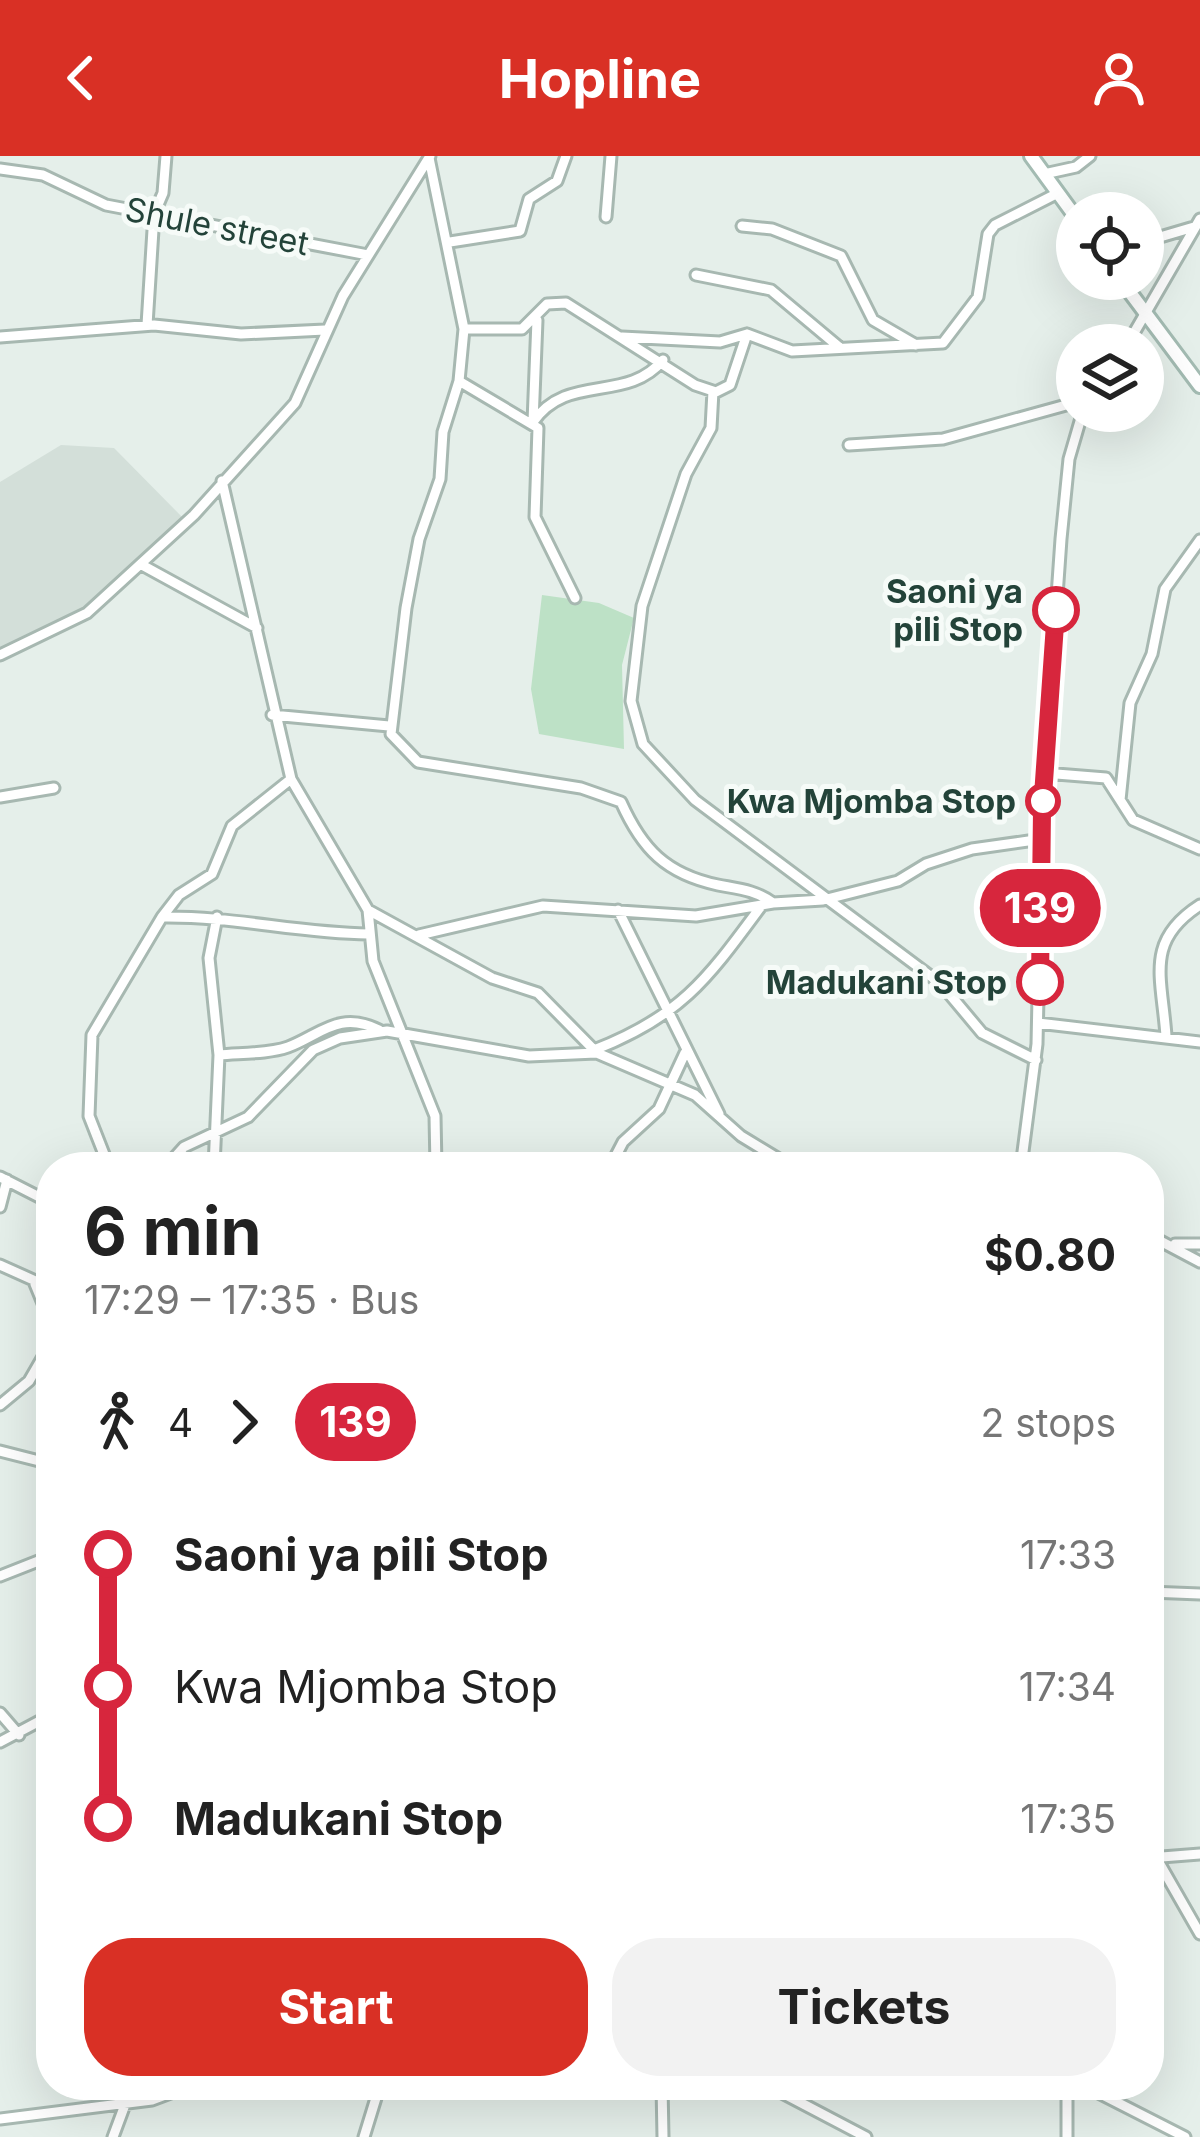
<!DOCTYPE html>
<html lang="en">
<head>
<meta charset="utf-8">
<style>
	:root { --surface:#fff; --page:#f2f2f2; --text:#222; --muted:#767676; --accent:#d93025 }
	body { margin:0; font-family:Inter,sans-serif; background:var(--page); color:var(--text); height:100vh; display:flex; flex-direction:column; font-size:45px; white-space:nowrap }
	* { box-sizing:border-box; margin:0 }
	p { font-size:39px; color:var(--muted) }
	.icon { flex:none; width:66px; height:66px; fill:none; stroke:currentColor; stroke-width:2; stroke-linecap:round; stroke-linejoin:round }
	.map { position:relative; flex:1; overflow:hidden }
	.side { position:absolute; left:36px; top:996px; width:1128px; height:948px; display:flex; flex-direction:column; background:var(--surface); border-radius:48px; box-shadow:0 12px 48px #0002 }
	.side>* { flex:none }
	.badge { padding:0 24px; border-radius:39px; font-size:42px; line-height:78px }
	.buttons { position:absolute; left:1056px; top:36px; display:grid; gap:24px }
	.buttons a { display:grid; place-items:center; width:108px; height:108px; border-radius:50%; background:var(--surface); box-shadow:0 12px 48px #0002; font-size:60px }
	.map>.badge { position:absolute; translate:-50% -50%; box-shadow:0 0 0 6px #fff }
	.legs { display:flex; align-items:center; gap:18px; height:132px; padding:0 48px; font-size:39px }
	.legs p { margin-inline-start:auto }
	.head { display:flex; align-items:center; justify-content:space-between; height:204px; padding:0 48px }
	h1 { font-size:66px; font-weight:700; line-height:90px }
	.primary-button { display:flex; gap:24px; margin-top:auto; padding:24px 48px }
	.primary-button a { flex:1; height:138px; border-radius:48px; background:var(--accent); color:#fff; font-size:48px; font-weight:700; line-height:138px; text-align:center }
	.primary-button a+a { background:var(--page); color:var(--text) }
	ul { padding:0 48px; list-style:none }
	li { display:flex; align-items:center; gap:42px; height:132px; font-size:45px }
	li i { display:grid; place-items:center; width:18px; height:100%; margin:0 15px; background:currentColor }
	li i::after { content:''; width:30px; height:30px; margin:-15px; border:9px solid; border-radius:50%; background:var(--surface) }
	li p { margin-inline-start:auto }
	li:first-child i { background:linear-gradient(#0000 50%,currentColor 0) }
	li:last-child i { background:linear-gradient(currentColor 50%,#0000 0) }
	header { display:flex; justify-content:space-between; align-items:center; height:156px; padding:0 48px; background:var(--accent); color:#fff; font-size:54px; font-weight:700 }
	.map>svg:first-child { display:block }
</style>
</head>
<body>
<header><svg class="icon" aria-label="back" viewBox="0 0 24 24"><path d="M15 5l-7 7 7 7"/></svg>Hopline<svg class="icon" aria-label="person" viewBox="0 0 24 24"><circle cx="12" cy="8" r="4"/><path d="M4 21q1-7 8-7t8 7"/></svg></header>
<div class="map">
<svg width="1200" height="1981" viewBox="0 0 1200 1981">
	<rect width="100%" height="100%" fill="#e5efea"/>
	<!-- built -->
	<path fill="#d3dfd9" d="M61 289 114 292 184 363 84 452 0 495V326Z"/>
	<!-- green -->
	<path fill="#bde1c6" d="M542 439 599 447 634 462 622 509 624 593 539 578 531 533Z"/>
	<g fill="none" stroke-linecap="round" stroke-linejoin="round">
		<defs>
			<path id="street" d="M429 2 464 173H522L547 148 566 147 695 229 716 236 730 229 747 178 792 195 943 187 978 141 988 78 995 69 1058 37
				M0 13 43 19 106 49 368 99
				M1044 18 1076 11 1090 0
				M606 61 611 0
				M742 70 772 73 841 100 873 164 916 189
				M450 86 520 75 529 43 557 25 566 0
				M1143 86 1194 71
				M696 119 771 134 839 191
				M147 169 154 58 163 37 166 0
				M464 173 459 225 443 276 440 323 419 383 406 452 391 578 418 606 581 632 621 646C642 693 666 718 718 729 739 733 755 734 773 747
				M0 181 154 169 241 178 325 174
				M622 181 720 186 747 178
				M1127 189 1200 63
				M459 225 538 272 535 361 575 442
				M713 235 711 272 686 318 642 450 631 545 643 588 695 644 941 828 982 877 1036 904
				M533 266C568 216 626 248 663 204
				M533 266 537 164
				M849 289 943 283 1077 246
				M222 325 291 623 368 754 373 805 435 960 436 1011
				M142 409 257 472
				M0 499 87 457 194 359 295 247 343 140 430 0
				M272 559 389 570
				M1044 617 1106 622 1133 664 1200 693
				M0 641 54 632
				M1120 644 1130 547 1152 498 1165 433 1200 384
				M368 754 492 822 538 837 597 897 695 939 741 980 792 1011
				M618 754 719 958
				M162 761 179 739 212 718 232 670 291 623
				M419 779 543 750 696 760 773 747 823 744 898 725 926 708 972 693 1042 683
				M1038 867 1200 886
				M1166 880C1162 821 1144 785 1200 749
				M594 894C682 860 708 822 762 749
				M219 899C240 897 268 898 288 891 320 879 339 854 379 874
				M109 1011 89 960 92 879 162 761C232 760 298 777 368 778
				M166 1011 184 991 248 961 313 894 340 882 387 875 529 900 596 897
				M214 1011 219 899 209 802 217 761
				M610 1011 623 986 659 953 685 897
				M1021 1011 1037 888 1042 654 1061 383 1069 303 1083 255
				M0 1021 51 1047
				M0 1051 7 1024
				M1149 1079 1200 1106
				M1175 1088H1200
				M0 1109 51 1132
				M35 1128 51 1167
				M0 1249 29 1225 51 1187
				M0 1295 51 1308
				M0 1420 51 1400
				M1149 1436 1200 1438
				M0 1557 19 1579
				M0 1586 51 1559
				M1149 1702 1200 1698
				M1157 1703 1200 1778
				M662 1929 663 1981
				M767 1929 866 1981
				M1083 1929 1185 1981
				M0 1963 152 1944 192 1929
				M113 1981 126 1946
				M364 1981 380 1929
				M1067 1981V1929"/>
			<path id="secondary" d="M1031 0 1077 63
				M1120 123 1200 230"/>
		</defs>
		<!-- street casing -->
		<use href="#street" stroke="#a7b8b1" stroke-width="15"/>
		<!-- secondary casing -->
		<use href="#secondary" stroke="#a3bbb2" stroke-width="18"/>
		<!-- street -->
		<use href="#street" stroke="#fff" stroke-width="9"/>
		<!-- secondary -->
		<use href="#secondary" stroke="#fff" stroke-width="12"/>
	</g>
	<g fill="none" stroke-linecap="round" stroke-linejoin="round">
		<defs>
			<path id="line-1" d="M1040 826 1042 654 1056 454"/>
		</defs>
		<!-- line-1 casing -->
		<use href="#line-1" stroke="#fff" stroke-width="27"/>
		<!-- line-1 -->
		<use href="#line-1" stroke="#d7263d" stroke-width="18"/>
	</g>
	<!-- markers -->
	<g fill="#fff" stroke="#d7263d" stroke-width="6">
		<circle cx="1056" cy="454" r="21"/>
		<circle cx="1043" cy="645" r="15"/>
		<circle cx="1040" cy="826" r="21"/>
	</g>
	<g text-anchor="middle" stroke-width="10" stroke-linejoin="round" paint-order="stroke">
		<!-- street labels -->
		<g font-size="33" fill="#234339" stroke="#f6fbf8">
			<text transform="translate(217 70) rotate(11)" y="12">Shule street</text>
		</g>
		<!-- stop labels -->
		<g font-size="33" font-weight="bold" fill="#234339" stroke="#f6fbf8" text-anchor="end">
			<text x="1023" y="447">Saoni ya<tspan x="1023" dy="38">pili Stop</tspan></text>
			<text x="1016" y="657">Kwa Mjomba Stop</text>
			<text x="1007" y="838">Madukani Stop</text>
		</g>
	</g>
</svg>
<div class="buttons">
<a><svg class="icon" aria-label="locate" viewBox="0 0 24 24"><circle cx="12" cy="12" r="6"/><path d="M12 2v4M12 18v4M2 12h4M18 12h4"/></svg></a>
<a><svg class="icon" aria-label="layers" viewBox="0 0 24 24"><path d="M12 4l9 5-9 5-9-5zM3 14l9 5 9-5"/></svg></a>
</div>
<b class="badge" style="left:1040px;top:752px;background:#d7263d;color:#fff">139</b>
<section class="side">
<div class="head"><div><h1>6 min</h1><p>17:29 – 17:35 · Bus</p></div><b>$0.80</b></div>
<div class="legs"><svg class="icon" aria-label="walk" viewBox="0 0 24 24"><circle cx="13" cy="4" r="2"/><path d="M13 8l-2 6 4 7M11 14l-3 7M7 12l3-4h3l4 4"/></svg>4<svg class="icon" aria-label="forward" viewBox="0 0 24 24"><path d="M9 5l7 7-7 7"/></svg><b class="badge" style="background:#d7263d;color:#fff">139</b><p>2 stops</p></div>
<ul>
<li><i style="color:#d7263d"></i><b>Saoni ya pili Stop</b><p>17:33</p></li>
<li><i style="color:#d7263d"></i><span>Kwa Mjomba Stop</span><p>17:34</p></li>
<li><i style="color:#d7263d"></i><b>Madukani Stop</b><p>17:35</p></li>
</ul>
<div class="primary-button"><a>Start</a><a>Tickets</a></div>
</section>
</div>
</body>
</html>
